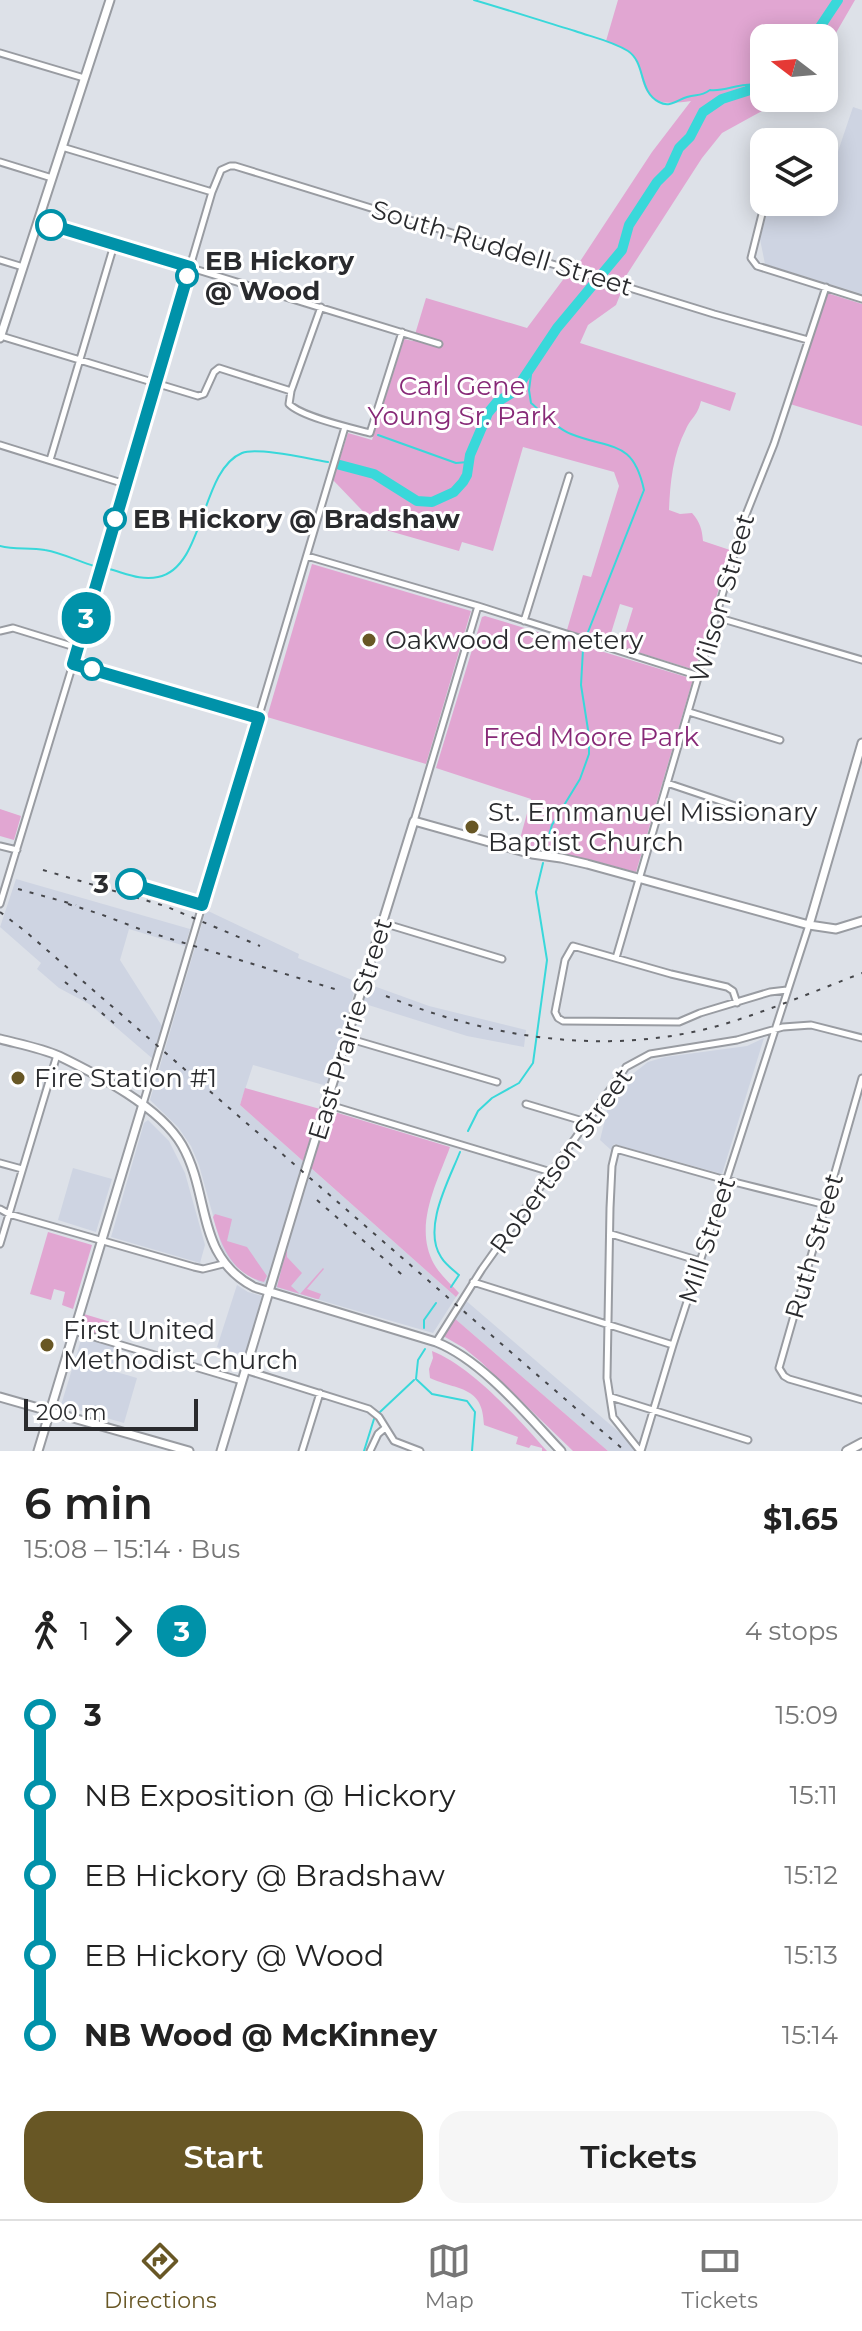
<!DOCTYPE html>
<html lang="en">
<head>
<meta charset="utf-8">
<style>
	:root { --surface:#fff; --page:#f6f6f6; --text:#222; --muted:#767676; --line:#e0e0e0; --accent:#685725 }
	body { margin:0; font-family:Montserrat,sans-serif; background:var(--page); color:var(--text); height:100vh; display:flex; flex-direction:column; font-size:30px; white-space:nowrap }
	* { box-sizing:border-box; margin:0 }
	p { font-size:26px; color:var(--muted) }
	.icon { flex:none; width:44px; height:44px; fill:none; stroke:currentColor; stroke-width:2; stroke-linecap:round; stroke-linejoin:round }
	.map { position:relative; height:1451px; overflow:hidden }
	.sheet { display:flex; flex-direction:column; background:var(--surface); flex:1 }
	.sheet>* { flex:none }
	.badge { padding:0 16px; border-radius:26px; font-size:28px; line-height:52px }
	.needle { width:52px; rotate:286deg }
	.controls { position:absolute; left:750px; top:24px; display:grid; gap:16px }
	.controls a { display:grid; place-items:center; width:88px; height:88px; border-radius:16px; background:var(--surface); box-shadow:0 4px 20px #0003; font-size:40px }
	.scale { position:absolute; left:24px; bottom:20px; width:174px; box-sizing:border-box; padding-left:8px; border:4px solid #2a2b2e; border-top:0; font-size:22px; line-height:28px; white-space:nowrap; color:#2a2b2e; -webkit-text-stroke:6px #fff; paint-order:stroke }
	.map>.badge { position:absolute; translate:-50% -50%; box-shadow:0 0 0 4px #fff }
	.legs { display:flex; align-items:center; gap:12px; height:88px; padding:0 24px; font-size:26px }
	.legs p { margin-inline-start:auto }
	.summary { display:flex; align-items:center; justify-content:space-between; height:136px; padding:0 24px }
	h1 { font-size:44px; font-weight:600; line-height:60px }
	.action { display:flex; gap:16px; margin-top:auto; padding:16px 24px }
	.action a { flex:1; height:92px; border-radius:24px; background:var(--accent); color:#fff; font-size:32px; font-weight:600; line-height:92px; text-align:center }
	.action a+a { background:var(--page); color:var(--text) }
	ul { padding:0 24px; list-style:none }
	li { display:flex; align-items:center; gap:28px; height:80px; font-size:30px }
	li i { display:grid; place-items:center; width:12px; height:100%; margin:0 10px; background:currentColor }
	li i::after { content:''; width:20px; height:20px; margin:-10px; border:6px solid; border-radius:50%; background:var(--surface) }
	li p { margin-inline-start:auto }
	li:first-child i { background:linear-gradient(#0000 50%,currentColor 0) }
	li:last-child i { background:linear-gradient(currentColor 50%,#0000 0) }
	.tab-bar { display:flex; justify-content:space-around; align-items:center; height:112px; border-top:2px solid var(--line); background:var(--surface); font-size:22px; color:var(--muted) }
	.tab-bar a { display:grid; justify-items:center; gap:4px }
	.tab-bar .on { color:var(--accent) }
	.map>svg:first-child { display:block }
</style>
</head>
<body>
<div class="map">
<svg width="862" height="1451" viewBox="0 0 862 1451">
	<rect width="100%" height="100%" fill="#dde1e8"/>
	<!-- built -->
	<path fill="#ced4e2" d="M853 107 862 110V294L765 264 760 239 770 202H824V183L827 184Z
		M16 879 190 929 185 946 129 929 120 960 162 1026 153 1059 89 1004 59 988 37 969 41 963 0 927Z
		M206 910 299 954 298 958 357 982 327 1086 253 1065 240 1105 456 1297 433 1333 261 1283 243 1272 231 1262 222 1248 199 1165 191 1146 178 1127 150 1100Z
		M371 985 429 1006 526 1030 524 1047 467 1036 362 1003Z
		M764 1038 722 1174 614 1144 611 1150 600 1140 609 1103 621 1083 648 1062 665 1057 747 1046Z
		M148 1120 169 1141 185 1173 205 1245 200 1263 111 1237 144 1123Z
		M73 1168 112 1179 96 1232 58 1220Z
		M237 1285 248 1292 262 1296 245 1356 217 1347Z
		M464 1299 641 1451H608L453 1317Z
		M84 1338 120 1348 113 1371 137 1378 124 1423 61 1405 81 1340Z"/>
	<!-- green -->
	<path fill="#e1a6d2" d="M618 0H855L833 38 824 48V38H764V98H776L762 111 722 133 702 158 624 279 577 266 652 152 691 101C667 104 647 107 641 75 640 67 637 58 630 52 624 47 613 44 606 41Z
		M568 273 622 290 616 305 588 325 580 343 736 393 730 411 701 401C697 417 692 416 686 429 673 454 670 482 669 510L680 514 692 513C700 522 702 529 703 541L730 550 695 670 621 647 633 608 620 604 608 643 567 630 583 575 591 577 619 486 614 472 523 447 493 551 462 542 459 551 379 528 333 480 348 433 372 440 404 339 413 341 426 298 527 328Z
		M827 293 862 304V426L790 404Z
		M312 564 471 611 426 764 267 717Z
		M485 616 693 679 636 872 587 859 518 846 531 799 436 768 482 617Z
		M0 809 21 816 14 840 0 836Z
		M245 1088 320 1109 303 1161 240 1105Z
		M328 1110 450 1147C437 1183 413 1226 434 1264 440 1275 451 1284 459 1293L456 1297 311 1168Z
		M215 1214 232 1219 227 1241 247 1247 267 1276 264 1282C232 1274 221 1246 213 1217Z
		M48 1232 92 1245 73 1309 62 1305 65 1292 54 1289 51 1300 30 1294Z
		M287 1247V1257L302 1273 291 1286 300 1294 323 1268 324 1269 307 1289 321 1294 319 1299H317L277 1287Z
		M84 1314 114 1323 109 1339 80 1330Z
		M453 1317 608 1451H573L481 1362 464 1348 445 1337 444 1334Z
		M432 1351C471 1366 519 1419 547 1451H542V1448L531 1445 529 1448 516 1444 518 1437 484 1425C483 1385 458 1391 430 1378L429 1369 433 1358Z"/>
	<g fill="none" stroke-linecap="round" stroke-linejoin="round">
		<!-- stream -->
		<path stroke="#39d8da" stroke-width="2" d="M474 0C508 10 542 21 575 31 592 37 612 41 628 51 646 63 638 91 659 102 670 108 677 100 687 97 698 94 700 97 710 90 726 92 739 82 759 85
			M532 367 529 390 531 403C543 413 557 429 571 434 611 450 633 439 644 490L588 632
			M378 435 456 463 468 462
			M0 546C15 550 30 547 45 550 62 553 78 561 94 566
			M109 569C125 573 141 581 158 577 205 568 200 470 242 453 257 447 310 459 328 462
			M545 849 552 825 580 779 589 754V736L581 685 583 649
			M468 1131 478 1111 492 1098 519 1083 533 1063 547 960 536 892 543 863
			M451 1287 459 1275C453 1270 445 1264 441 1257 422 1228 449 1180 460 1152
			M424 1328V1320L436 1303
			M425 1349 418 1360 416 1379 432 1394 467 1401 475 1412 472 1451
			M380 1412 414 1380
			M364 1451 374 1419"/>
		<!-- river -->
		<path stroke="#39d8da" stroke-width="10" d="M816 38 820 27 838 0
			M340 465 374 474 417 501 432 502 454 492 463 482 467 475 470 455 488 413 497 402 515 391 557 328 622 250 629 225 657 182 669 170 679 148 690 137 703 112 722 99 747 91 764 82"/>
		<defs>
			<path id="street" d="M0 53 84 78
				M62 147 212 192
				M0 162 52 178
				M765 202 751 258 757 266 862 299
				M38 221 439 344
				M0 260 23 267
				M321 307 291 391 289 404C302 417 351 428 370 433L402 332
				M1 336 198 396 204 394 214 372 219 368 291 391
				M0 445 125 484
				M50 460 114 245
				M307 556 478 606 699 676
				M716 617 862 660
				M524 621 569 476
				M0 631 13 628 78 648
				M73 664 259 718
				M689 712 780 740
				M667 783 762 815
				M414 821 478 606
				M0 846 17 850
				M0 904 73 664 212 192 221 170 230 166H235L714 314 808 340
				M383 923 502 959
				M616 958 745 517 774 444 826 287
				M737 1003 733 991 727 987 671 974 573 946 565 960 555 1012 558 1018 563 1021 679 1022 700 1013 770 992 787 990
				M347 1038 497 1082
				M862 1078 779 1368 784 1376 789 1379 862 1400
				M143 1104 345 427
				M326 1104 551 1172
				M526 1104 586 1122
				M0 1163 22 1169
				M0 1209 9 1214 194 1267 203 1269 223 1264
				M611 1234 700 1261
				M0 1244 57 1055
				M473 1282 673 1345
				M74 1331 242 1381
				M436 1342 482 1269 626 1067 650 1054 737 1040 783 1027 811 1025 862 1038
				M245 1370 369 1409 379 1417 394 1441 420 1451
				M611 1397 748 1440
				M302 1451 320 1393
				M370 1451 378 1434 385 1428
				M640 1451 613 1417 607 1378 610 1208 612 1166 616 1149 726 1180 826 1205
				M641 1451 673 1345 809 925"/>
			<path id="secondary" d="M0 338 110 0
				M809 925 862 743
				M0 1039C19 1044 41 1048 59 1056 98 1075 160 1107 182 1145 211 1196 195 1256 254 1287L436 1342C482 1360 527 1415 561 1451
				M0 1397 189 1451
				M38 1451 143 1104
				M221 1451 301 1185 414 821 532 854 561 858 587 864 809 925 836 929 862 921"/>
			<path id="primary" d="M847 1451 862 1443"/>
		</defs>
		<!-- street casing -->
		<use href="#street" stroke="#999ca2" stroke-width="9"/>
		<!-- secondary casing -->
		<use href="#secondary" stroke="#999ca2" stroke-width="11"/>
		<!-- primary casing -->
		<use href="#primary" stroke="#999ca2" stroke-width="12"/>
		<!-- street -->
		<use href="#street" stroke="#fff" stroke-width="5"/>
		<!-- secondary -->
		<use href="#secondary" stroke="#fff" stroke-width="7"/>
		<!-- primary -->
		<use href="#primary" stroke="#fff" stroke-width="8"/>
		<!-- rail -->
		<path stroke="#46474b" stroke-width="2" stroke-dasharray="4 8" stroke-linecap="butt" d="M43 870 165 906 260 946
			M18 889 76 905
			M68 904 100 914 145 931 341 991
			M0 912 25 931 625 1451
			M65 982 115 1024
			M386 996C495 1040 617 1058 731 1022 775 1008 818 990 862 973
			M317 1200 407 1279"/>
	</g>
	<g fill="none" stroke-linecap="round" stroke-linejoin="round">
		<defs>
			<path id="line-1" d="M51 225 190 267 73 664 259 718 202 905 131 884"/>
		</defs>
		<!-- line-1 casing -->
		<use href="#line-1" stroke="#fff" stroke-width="18"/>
		<!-- line-1 -->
		<use href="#line-1" stroke="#0092a9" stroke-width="12"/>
	</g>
	<!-- markers -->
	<g fill="#fff" stroke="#0092a9" stroke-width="4">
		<circle cx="51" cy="225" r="14"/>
		<circle cx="187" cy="276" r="10"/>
		<circle cx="115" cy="519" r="10"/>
		<circle cx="92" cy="669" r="10"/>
		<circle cx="131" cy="884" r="14"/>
	</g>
	<g fill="#685725" stroke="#fff" stroke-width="3">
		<circle cx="369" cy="640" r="8"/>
		<circle cx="472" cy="827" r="8"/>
		<circle cx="18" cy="1078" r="8"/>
		<circle cx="47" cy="1345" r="8"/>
	</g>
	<g text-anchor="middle" stroke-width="6" stroke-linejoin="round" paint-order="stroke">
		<!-- street labels -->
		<g font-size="26" fill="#2a2b2e" stroke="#fff">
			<text transform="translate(502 248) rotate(17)" y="9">South Ruddell Street</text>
			<text transform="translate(722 598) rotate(-74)" y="9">Wilson Street</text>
			<text transform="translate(350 1029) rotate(-73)" y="9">East Prairie Street</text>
			<text transform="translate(561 1161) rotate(-54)" y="9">Robertson Street</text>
			<text transform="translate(707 1240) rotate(-72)" y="9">Mill Street</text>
			<text transform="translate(814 1246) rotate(-74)" y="9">Ruth Street</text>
		</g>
		<!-- stop labels -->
		<g font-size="26" font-weight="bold" fill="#2a2b2e" stroke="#fff" text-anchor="start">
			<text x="205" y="270">EB Hickory<tspan x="205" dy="30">@ Wood</tspan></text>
			<text x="133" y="528">EB Hickory @ Bradshaw</text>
			<text x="109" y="893" text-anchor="end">3</text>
		</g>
		<!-- park labels -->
		<g font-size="26" fill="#872977" stroke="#fff">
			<text x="462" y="395">Carl Gene<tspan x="462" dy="30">Young Sr. Park</tspan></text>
			<text x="591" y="746">Fred Moore Park</text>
		</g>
		<!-- poi labels -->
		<g font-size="26" fill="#2a2b2e" stroke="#fff" text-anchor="start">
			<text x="385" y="649">Oakwood Cemetery</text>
			<text x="488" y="821">St. Emmanuel Missionary<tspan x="488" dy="30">Baptist Church</tspan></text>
			<text x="34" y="1087">Fire Station #1</text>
			<text x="63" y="1339">First United<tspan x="63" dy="30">Methodist Church</tspan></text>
		</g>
	</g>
</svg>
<div class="controls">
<a><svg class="needle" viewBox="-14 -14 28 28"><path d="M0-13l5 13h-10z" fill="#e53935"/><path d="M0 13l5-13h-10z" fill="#767676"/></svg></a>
<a><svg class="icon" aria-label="layers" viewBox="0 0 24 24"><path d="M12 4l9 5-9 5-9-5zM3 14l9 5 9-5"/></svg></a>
</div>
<div class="scale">200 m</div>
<b class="badge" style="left:86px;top:618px;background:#0092a9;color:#fff">3</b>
</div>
<section class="sheet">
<div class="summary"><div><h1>6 min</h1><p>15:08 – 15:14 · Bus</p></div><b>$1.65</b></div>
<div class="legs"><svg class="icon" aria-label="walk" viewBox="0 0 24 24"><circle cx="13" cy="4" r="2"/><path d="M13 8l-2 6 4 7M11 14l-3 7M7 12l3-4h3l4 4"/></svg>1<svg class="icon" aria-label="forward" viewBox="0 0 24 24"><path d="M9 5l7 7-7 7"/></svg><b class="badge" style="background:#0092a9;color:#fff">3</b><p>4 stops</p></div>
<ul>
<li><i style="color:#0092a9"></i><b>3</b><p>15:09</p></li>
<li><i style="color:#0092a9"></i><span>NB Exposition @ Hickory</span><p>15:11</p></li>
<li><i style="color:#0092a9"></i><span>EB Hickory @ Bradshaw</span><p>15:12</p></li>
<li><i style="color:#0092a9"></i><span>EB Hickory @ Wood</span><p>15:13</p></li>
<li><i style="color:#0092a9"></i><b>NB Wood @ McKinney</b><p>15:14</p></li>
</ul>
<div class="action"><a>Start</a><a>Tickets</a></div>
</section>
<nav class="tab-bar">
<a class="on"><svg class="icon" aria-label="directions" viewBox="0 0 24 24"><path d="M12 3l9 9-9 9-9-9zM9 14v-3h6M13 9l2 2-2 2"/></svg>Directions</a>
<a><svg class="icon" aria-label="map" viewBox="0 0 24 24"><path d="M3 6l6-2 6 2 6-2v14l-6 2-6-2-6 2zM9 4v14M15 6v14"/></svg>Map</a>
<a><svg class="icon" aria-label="tickets" viewBox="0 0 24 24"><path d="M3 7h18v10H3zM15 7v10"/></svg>Tickets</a>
</nav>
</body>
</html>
